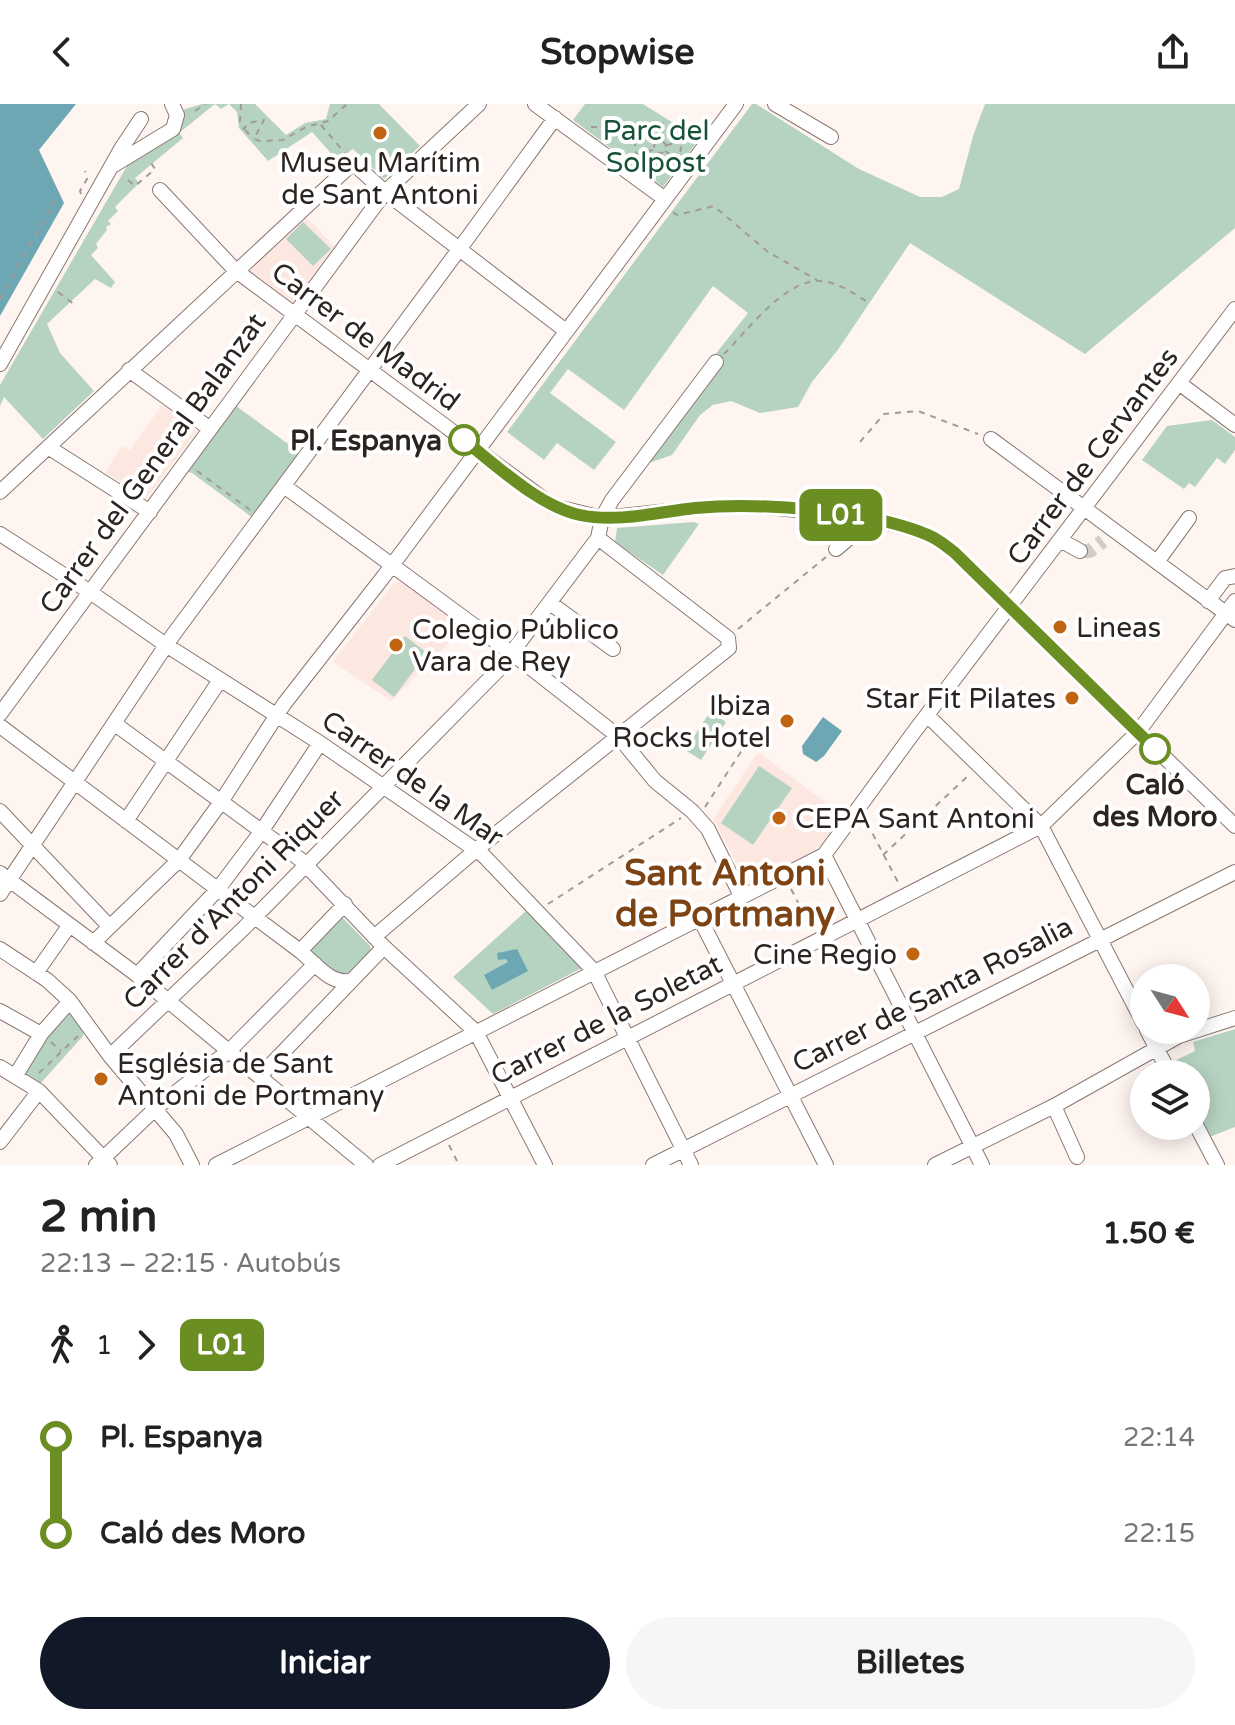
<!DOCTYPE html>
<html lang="es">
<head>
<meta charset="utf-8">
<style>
	:root { --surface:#fff; --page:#f6f6f6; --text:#222; --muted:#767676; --accent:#111827 }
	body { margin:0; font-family:"Varela Round",sans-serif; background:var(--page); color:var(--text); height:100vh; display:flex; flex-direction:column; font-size:30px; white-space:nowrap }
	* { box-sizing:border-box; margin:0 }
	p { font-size:26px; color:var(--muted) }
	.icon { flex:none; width:44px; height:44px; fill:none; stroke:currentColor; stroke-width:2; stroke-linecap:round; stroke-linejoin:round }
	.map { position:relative; height:1061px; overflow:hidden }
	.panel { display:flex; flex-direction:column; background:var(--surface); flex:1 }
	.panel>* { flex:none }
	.badge { padding:0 16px; border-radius:12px; font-size:28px; line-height:52px }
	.needle { width:52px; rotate:126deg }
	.controls { position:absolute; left:1130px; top:860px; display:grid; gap:16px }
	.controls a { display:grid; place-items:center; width:80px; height:80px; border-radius:50%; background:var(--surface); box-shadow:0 4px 20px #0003; font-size:40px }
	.map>.badge { position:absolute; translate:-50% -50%; box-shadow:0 0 0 4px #fff }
	.legs { display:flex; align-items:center; gap:12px; height:88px; padding:0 40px; font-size:26px }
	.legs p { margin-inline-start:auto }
	.overview { display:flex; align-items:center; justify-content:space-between; height:136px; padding:0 40px }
	h1 { font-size:44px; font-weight:700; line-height:60px }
	.primary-button { display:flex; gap:16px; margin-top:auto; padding:16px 40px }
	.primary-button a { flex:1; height:92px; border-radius:48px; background:var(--accent); color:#fff; font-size:32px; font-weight:700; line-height:92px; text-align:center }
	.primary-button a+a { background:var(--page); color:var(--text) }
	ul { padding:0 40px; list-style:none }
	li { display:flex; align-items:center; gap:28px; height:96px; font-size:30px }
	li i { display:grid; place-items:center; width:12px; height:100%; margin:0 10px; background:currentColor }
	li i::after { content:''; width:20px; height:20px; margin:-10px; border:6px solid; border-radius:50%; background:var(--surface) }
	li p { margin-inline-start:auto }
	li:first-child i { background:linear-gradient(#0000 50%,currentColor 0) }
	li:last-child i { background:linear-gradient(currentColor 50%,#0000 0) }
	header { display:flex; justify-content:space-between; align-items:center; height:104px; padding:0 40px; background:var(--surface); font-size:36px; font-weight:700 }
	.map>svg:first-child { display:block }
</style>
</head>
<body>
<header><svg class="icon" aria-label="back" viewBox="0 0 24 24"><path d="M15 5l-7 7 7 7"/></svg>Stopwise<svg class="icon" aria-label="share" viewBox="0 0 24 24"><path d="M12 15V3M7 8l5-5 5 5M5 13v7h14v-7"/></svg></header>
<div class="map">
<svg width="1235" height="1061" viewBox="0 0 1235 1061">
	<rect width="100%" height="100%" fill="#fef5f1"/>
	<!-- education -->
	<path fill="#fce8e1" d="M306 113 336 144 293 199 248 165Z
		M162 301 197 327 146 395 105 368 122 342 130 346Z
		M400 477 463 525 391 597 333 558 393 480Z
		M758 648 845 713 822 743H817L812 750 748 780 713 715Z"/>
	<!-- green -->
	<path fill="#b6d3c2" d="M202 0H229L221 5 215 0 179 29 183 34 135 74 139 79 115 103 118 107 108 117 111 120 106 123 107 126 96 140 98 144 91 151 115 178 111 184 95 175 47 220 60 249 94 287 43 335 4 293 0 302V281L131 55 173 33 182 6Z
		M229 0H255L286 31 305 19 326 15 330 0H379L420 42 384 75 353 45 337 56 312 28 268 57 239 24 237 8Z
		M585 0H643L699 35 663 83 573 16Z
		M752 0H756L859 65 920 93H942L959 85 973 32 985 0H1235V124L1085 250 910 139 837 247 812 278 798 303 760 309 731 297 713 301 700 311 672 351 646 360 723 259 714 252 748 209 713 182 624 306 568 265 550 289 616 338 594 366 557 339 544 356 507 328Z
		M303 118 331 145 313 162 286 135Z
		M232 299 303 351 253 414 192 369 182 366Z
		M1212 316 1235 333V346L1225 360 1217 354 1195 383 1189 379 1184 385 1142 356 1167 322Z
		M694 418 699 420 663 471 615 438 617 424Z
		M405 532 427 549 394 593 372 576Z
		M710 608 726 618 701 656 685 646Z
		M759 662 792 684 753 741 721 719Z
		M527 806 582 864 493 910 453 873Z
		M340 811 370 842 371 847 349 873C332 878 317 856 306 846Z
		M61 896 83 927V932L31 990 17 962 38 923Z
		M1235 925V1023L1207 1034 1196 1013V970H1173L1168 960 1195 947 1193 938Z"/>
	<!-- water -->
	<path fill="#6da7b3" d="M0 0H76L39 46 64 99 0 212Z
		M823 613 842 627 824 652 816 658 803 650 802 642Z
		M517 845 528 867 492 886 484 871 508 858 506 855 498 856 497 849Z"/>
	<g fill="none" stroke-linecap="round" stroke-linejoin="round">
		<!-- minor-tunnel -->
		<path stroke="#d4cbc7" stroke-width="14" stroke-dasharray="14 7" stroke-linecap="butt" d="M1080 447H1090L1103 437"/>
		<defs>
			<path id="minor" d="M535 0 665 95
				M775 0 831 33
				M114 61 173 25 177 11 172 0
				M160 86 235 166 553 402 602 414 716 402H757L862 413 904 423 932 433 954 448 1235 722
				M0 260 121 45 141 15
				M129 266 209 324
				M1179 279 1235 321
				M991 335 1235 516
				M48 343 150 408
				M284 382 513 550 619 633 655 677 692 707 708 725 741 792
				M0 388 353 59 385 88 566 227
				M0 430 90 488 166 541 320 639 483 751 594 867 691 1061
				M1060 436 1080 447
				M836 445 861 424
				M1157 458 1189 414
				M1208 497 1225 474 1235 472
				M550 499 613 545
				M0 610 385 88 479 0
				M927 611 1041 722 1144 920
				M115 620 301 756 384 843 476 928 545 1061
				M0 622 300 847C315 859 332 883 352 876
				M0 707 109 822
				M126 717 220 576
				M824 751 982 1061
				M0 769 137 871 366 1061
				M0 790 173 531 469 132 555 14
				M699 813 826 1061
				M374 833 477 745 729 544 728 534 598 434
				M93 839 179 756 221 698 284 600 384 472 736 0
				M0 845 47 876 70 897 110 952 176 1030 192 1061
				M300 847 345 800
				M36 869 69 822
				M137 871 218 785 261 728 320 639
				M0 907 41 930
				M1147 926 1170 970
				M110 952 245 823 501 563 598 434 602 414 612 396 716 258
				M0 963 39 987 110 1061
				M16 971 41 930 70 897
				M260 972 384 843
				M1054 1002 1077 1053
				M1196 1021 1217 1061
				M0 1038 39 987
				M96 1061 156 1004 230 946 315 860
				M216 1061 824 751 914 628 1235 205
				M380 1061 1041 722 1138 628 1235 497
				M653 1061 1235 768
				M935 1061 1054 1002 1179 932 1235 914"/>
		</defs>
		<!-- minor casing -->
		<use href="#minor" stroke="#8a7770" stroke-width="16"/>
		<!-- path -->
		<path stroke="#a29a97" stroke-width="2" stroke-dasharray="6 6" stroke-linecap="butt" d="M241 0 240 17 244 25 248 19 264 16 254 35 260 37 283 36 306 23 328 17 347 0
			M195 7 206 0
			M635 42a23 23 0 1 1 46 0a23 23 0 1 1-46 0Z
			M321 21 345 49
			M658 21 659 37
			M591 23H606L621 16 655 40
			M245 26 254 35
			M654 43a6 6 0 1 1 12 0a6 6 0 1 1-12 0Z
			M666 41 679 39
			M665 47 675 54
			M637 50 653 46
			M661 50 663 63
			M128 76 135 82 155 65 151 59
			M81 90 80 87 87 75 85 67
			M673 108 677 111 714 102 768 148 817 176
			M58 188 75 201
			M0 195 59 89
			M724 250C747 227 783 178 817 177 835 176 855 190 869 199
			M860 338 884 310 918 307 978 330
			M197 367 250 406
			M738 525 826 453
			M705 703 746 640
			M867 719 899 780
			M883 751 970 670
			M791 785 812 825
			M548 800 681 714
			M51 938 61 947
			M39 969 78 932
			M449 1041 459 1061"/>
		<!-- minor -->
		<use href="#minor" stroke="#fff" stroke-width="14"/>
	</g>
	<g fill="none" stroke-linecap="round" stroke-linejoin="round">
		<defs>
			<path id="line-1" d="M464 336C497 362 539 402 580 411 617 419 658 408 695 404 759 398 869 406 928 431 938 435 946 442 954 448L1155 645"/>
		</defs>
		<!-- line-1 casing -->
		<use href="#line-1" stroke="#fff" stroke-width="18"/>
		<!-- line-1 -->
		<use href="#line-1" stroke="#6b8e23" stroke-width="12"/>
	</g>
	<!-- markers -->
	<g fill="#c06411" stroke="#fff" stroke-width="3">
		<circle cx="380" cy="29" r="8"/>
		<circle cx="1060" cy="523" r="8"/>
		<circle cx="396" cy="541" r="8"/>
		<circle cx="1072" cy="594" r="8"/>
		<circle cx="787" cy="617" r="8"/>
		<circle cx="779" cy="714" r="8"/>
		<circle cx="913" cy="850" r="8"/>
		<circle cx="101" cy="975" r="8"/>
	</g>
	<g fill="#fff" stroke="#6b8e23" stroke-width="4">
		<circle cx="464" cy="336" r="14"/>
		<circle cx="1155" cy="645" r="14"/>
	</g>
	<g text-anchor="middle" stroke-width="8" stroke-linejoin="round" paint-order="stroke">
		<!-- park labels -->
		<g font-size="28" fill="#175137" stroke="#fff">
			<text x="656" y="36">Parc del<tspan x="656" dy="32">Solpost</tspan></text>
		</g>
		<!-- poi labels -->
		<g font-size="28" fill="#2b2421" stroke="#fff" text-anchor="start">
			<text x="380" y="68" text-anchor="middle">Museu Marítim<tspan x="380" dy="32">de Sant Antoni</tspan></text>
			<text x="1076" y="533">Lineas</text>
			<text x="412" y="535">Colegio Público<tspan x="412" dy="32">Vara de Rey</tspan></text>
			<text x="1056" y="604" text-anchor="end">Star Fit Pilates</text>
			<text x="771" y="611" text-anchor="end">Ibiza<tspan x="771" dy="32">Rocks Hotel</tspan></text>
			<text x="795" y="724">CEPA Sant Antoni</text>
			<text x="897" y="860" text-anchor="end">Cine Regio</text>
			<text x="117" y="969">Església de Sant<tspan x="117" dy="32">Antoni de Portmany</tspan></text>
		</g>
		<!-- street labels -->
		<g font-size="28" fill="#2b2421" stroke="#fff">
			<text transform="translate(366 232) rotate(37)" y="10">Carrer de Madrid</text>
			<text transform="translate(1092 352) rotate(-53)" y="10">Carrer de Cervantes</text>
			<text transform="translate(152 359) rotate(-54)" y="10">Carrer del General Balanzat</text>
			<text transform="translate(413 674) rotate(35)" y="10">Carrer de la Mar</text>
			<text transform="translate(233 795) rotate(-45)" y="10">Carrer d'Antoni Riquer</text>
			<text transform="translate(932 890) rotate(-27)" y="10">Carrer de Santa Rosalia</text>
			<text transform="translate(606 915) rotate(-27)" y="10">Carrer de la Soletat</text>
		</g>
		<!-- stop labels -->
		<g font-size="28" font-weight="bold" fill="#2b2421" stroke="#fff" text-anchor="end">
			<text x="442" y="346">Pl. Espanya</text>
			<text x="1155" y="690" text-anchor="middle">Caló<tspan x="1155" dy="32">des Moro</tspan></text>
		</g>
		<!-- district labels -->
		<g font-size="36" font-weight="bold" fill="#7e4313" stroke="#fff">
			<text x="725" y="781">Sant Antoni<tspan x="725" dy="41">de Portmany</tspan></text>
		</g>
	</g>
</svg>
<div class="controls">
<a><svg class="needle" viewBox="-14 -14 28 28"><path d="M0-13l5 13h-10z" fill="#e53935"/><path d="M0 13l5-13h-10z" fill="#767676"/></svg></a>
<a><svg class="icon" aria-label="layers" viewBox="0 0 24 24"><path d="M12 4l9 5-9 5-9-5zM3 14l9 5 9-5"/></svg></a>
</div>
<b class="badge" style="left:841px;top:411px;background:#6b8e23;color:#fff">L01</b>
</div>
<section class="panel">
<div class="overview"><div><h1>2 min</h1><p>22:13 – 22:15 · Autobús</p></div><b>1.50 €</b></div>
<div class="legs"><svg class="icon" aria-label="walk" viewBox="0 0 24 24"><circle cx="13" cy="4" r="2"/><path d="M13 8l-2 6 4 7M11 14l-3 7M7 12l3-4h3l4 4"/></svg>1<svg class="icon" aria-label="forward" viewBox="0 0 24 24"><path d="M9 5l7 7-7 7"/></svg><b class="badge" style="background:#6b8e23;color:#fff">L01</b></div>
<ul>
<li><i style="color:#6b8e23"></i><b>Pl. Espanya</b><p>22:14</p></li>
<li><i style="color:#6b8e23"></i><b>Caló des Moro</b><p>22:15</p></li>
</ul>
<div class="primary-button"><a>Iniciar</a><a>Billetes</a></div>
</section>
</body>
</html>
